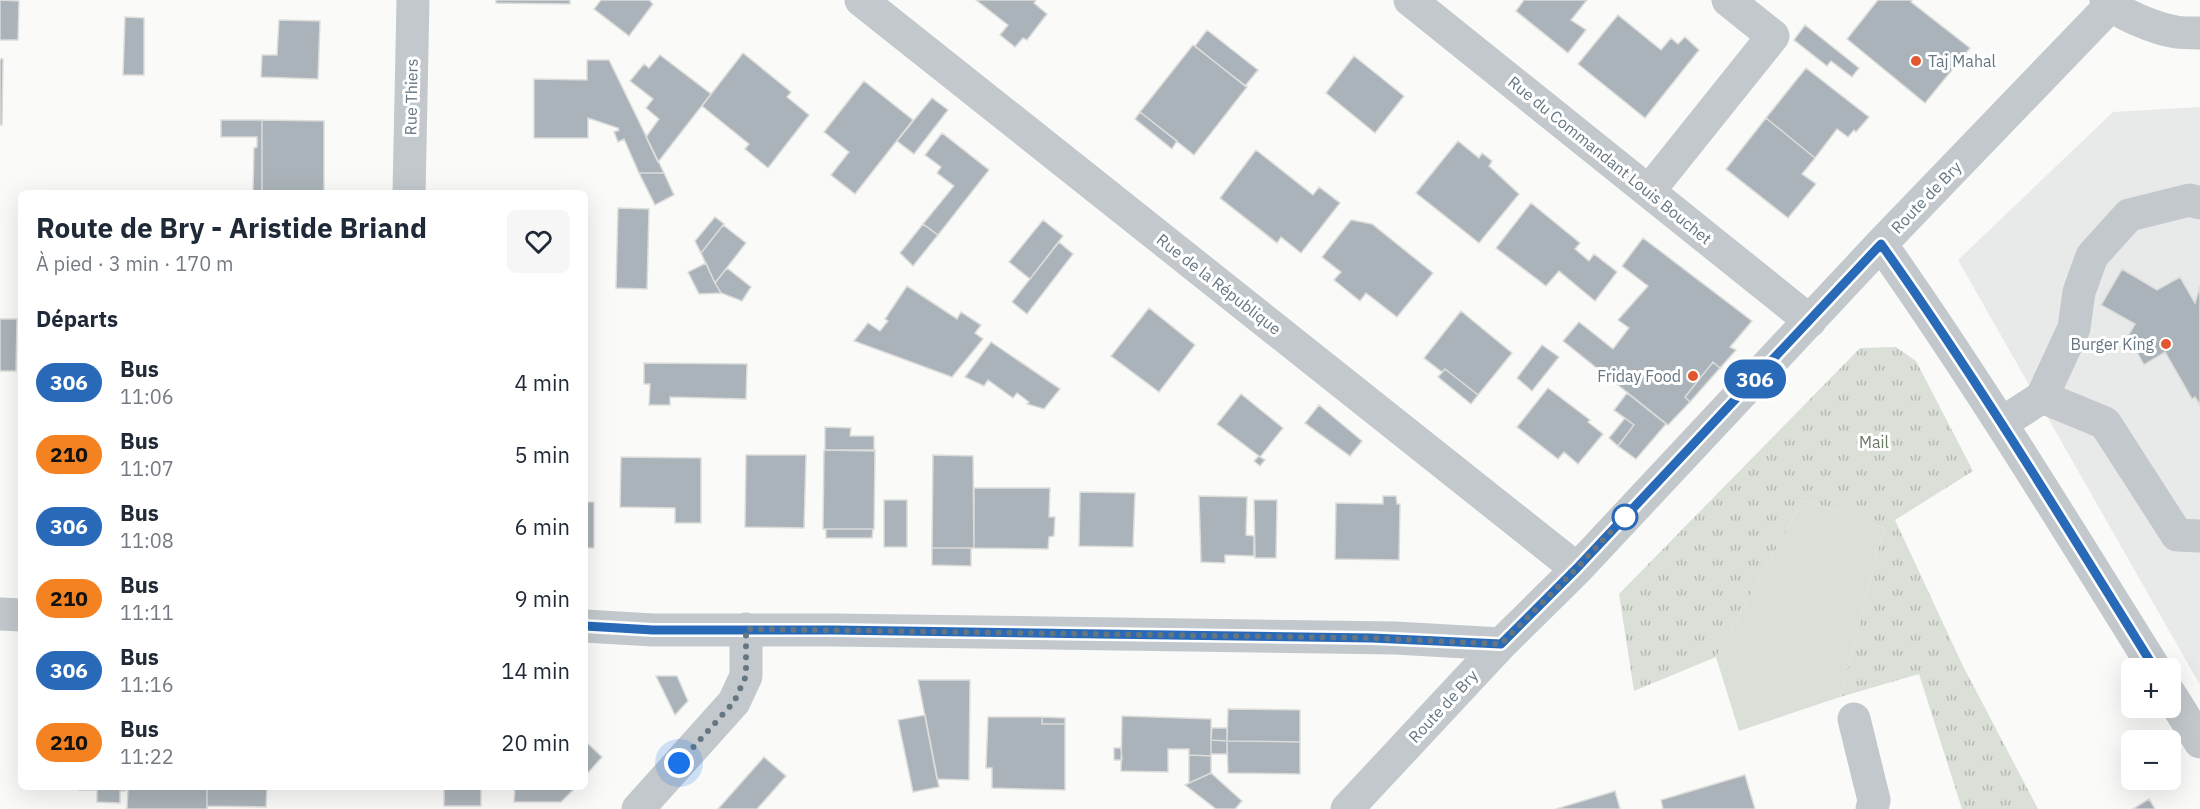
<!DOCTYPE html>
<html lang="fr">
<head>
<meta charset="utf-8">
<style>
	:root { --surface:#fff; --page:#f6f6f7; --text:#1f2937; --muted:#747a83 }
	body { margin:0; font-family:"IBM Plex Sans",sans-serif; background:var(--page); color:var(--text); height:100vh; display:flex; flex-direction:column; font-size:22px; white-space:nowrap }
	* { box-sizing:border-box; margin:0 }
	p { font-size:20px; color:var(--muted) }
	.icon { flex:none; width:33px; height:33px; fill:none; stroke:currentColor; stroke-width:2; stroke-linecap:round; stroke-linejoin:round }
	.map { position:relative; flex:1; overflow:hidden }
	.side { position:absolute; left:18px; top:190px; width:570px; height:600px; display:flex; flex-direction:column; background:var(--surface); border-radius:9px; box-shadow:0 6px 24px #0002 }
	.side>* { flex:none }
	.badge { padding:0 12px; border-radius:20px; font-size:21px; line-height:39px }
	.fabs { position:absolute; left:2121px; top:658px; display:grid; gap:12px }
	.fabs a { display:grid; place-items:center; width:60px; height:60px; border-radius:9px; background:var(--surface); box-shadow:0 6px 24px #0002; font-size:30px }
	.you { position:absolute; width:30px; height:30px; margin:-15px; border:4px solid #fff; border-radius:50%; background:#1a73e8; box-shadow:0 0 0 9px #1a73e833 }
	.map>.badge { position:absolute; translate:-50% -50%; box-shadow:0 0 0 3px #fff }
	h2 { padding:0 18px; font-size:22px; line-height:54px }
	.round { display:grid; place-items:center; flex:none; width:63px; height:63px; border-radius:9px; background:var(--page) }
	.headline { display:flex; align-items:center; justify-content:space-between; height:102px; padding:0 18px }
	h1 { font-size:28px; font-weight:800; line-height:45px }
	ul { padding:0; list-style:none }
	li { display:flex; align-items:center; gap:18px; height:72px; padding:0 18px }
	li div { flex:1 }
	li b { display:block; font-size:22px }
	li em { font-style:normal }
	li .badge { min-width:66px; font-weight:700; text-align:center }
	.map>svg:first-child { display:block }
</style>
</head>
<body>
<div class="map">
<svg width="2200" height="809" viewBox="0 0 2200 809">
	<defs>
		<pattern id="grass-tufts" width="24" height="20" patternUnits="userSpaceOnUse" patternTransform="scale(1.5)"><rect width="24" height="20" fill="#dadfd7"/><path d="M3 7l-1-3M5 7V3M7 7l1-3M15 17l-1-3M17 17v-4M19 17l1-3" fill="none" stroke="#b4b9b4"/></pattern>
	</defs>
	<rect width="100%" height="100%" fill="#fafaf8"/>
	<!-- built -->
	<path fill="#e8e9e9" d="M2200 107V685L1958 260 2113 112Z"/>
	<!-- grass -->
	<path fill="url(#grass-tufts)" d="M1896 347 1916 361 1973 471 1895 520 1962 664 2038 809H1962L1919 674 1840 697 1884 528 1803 500 1716 657 1634 691 1619 594 1860 348Z"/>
	<!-- pitch -->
	<path fill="#dadfd7" d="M1803 500 1884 528 1840 697 1739 731 1716 657Z"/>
	<!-- building -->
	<path fill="#aab3b9" stroke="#dcdcda" stroke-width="1.5" d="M0 0 19 1 18 40H0Z
		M496 0H570V4L496 3Z
		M601 0H649L653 4 629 36 594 9Z
		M976 0H1036L1034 3 1047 14 1027 40 1023 38 1015 47 1000 35 1008 25Z
		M1524 0H1587L1571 20 1586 30 1568 53 1516 11Z
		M1878 0H1912L1911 2 1970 48 1925 103 1847 39Z
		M1618 15 1661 50 1671 38 1678 44 1685 37 1699 50 1645 118 1578 64Z
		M125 17 144 18V75H123Z
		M279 20 320 21 318 79 261 77 262 55H277Z
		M1805 25 1859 68 1852 77 1831 61 1827 66 1794 40Z
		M1207 30 1258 70 1245 86 1195 46Z
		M1193 45 1247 87 1194 155 1140 112Z
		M743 53 791 92 787 97 809 115 768 168 745 149 749 144 702 106Z
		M660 55 711 94 658 162 646 137 659 119 646 108 653 99 630 81 644 64 649 68Z
		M1354 56 1404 96 1375 133 1326 93Z
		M0 59H3L2 125H0Z
		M587 60H609L664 173H639L624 139 618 142 614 132 619 130 618 128 588 118V138H534V79L587 80Z
		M1806 68 1869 117 1856 132 1854 130 1848 137 1837 129 1815 158 1766 118Z
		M864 81 913 120 855 194 831 175 849 152 824 132Z
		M932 98 948 110 914 154 897 141Z
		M1140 112 1177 141 1172 149 1135 119Z
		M1766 118 1815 158 1802 174 1816 184 1788 218 1726 169Z
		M221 120H262V191H253L254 148 257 147V137H221Z
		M262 120 324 121V192L262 191Z
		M942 133 989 170 938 235 923 224 954 186 937 173 941 167 925 155Z
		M1458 141 1479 158 1482 153 1492 161 1489 166 1519 194 1479 243 1416 193Z
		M1256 150 1313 195 1319 187 1340 203 1301 253 1281 237 1277 243 1220 198Z
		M639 173H664L674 195 655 205Z
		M1531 203 1580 243 1575 249 1589 261 1594 254 1617 272 1595 301 1559 271 1546 286 1496 248Z
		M618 208 649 209 647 289 616 288Z
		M715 217 724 224 701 253 695 241Z
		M1043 220 1063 236 1030 279 1009 262Z
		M1351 220 1372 224 1433 273 1397 317 1366 293 1360 301 1334 280 1341 272 1322 257Z
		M923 224 938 235 913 266 900 253Z
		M723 225 746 243 715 283 701 253Z
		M1643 238 1752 321 1730 347 1736 350 1720 368 1713 362 1685 397 1690 402 1668 425 1563 341 1579 322 1613 349 1629 328 1618 320 1648 286 1622 266Z
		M1059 242 1073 254 1027 314 1012 302Z
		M706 263 715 283 721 293 699 294 688 272Z
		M727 268 751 287 742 301 721 293 715 283Z
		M2122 269 2157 290 2180 277 2195 303 2200 286V405L2195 397 2192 399 2165 352 2144 365 2128 336 2135 324 2101 305Z
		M907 286 957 319 961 312 981 325 975 333 983 339 952 377 854 341 868 323 880 331 888 321 885 319Z
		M1149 308 1195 345 1159 392 1111 356Z
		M1461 311 1512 353 1478 395 1445 369 1442 372 1424 358Z
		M0 319H17L16 371H0Z
		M991 342 1060 389 1044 409 1027 404 1029 402 1017 393 1013 398 988 380 984 386 965 377Z
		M1542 345 1559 357 1532 391 1517 378Z
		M1713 362 1720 368 1690 402 1685 397Z
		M644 363 747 364 746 399 670 397V405H649L650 384H644Z
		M1445 369 1478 395 1471 404 1438 377Z
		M1548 388 1590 420 1588 422 1603 434 1578 464 1564 452 1558 459 1517 427Z
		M1627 393 1666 424 1636 459 1618 446 1634 425 1614 410Z
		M1241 394 1283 428 1260 457 1265 460 1260 466 1254 461 1259 456 1217 424Z
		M1319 405 1362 441 1350 456 1305 423Z
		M1625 418 1634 425 1618 446 1609 438Z
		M825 427 851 428 850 436H874V451L825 450Z
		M824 450H875L874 529H823Z
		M746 455H806L804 528 745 527Z
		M933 455 973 456 974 548H932Z
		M621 457 701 458V523H675V508L620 507Z
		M974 488H1050L1049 517H1055L1054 536 1049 537 1048 549 974 548Z
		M1080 492 1135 493 1133 547 1079 546Z
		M1199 496 1247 497 1246 535 1254 536V556L1225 555V563L1201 562Z
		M1383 496H1396L1397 504H1400L1399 560 1335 559 1336 503 1383 504Z
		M884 500H907V547H884Z
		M1254 500H1277L1276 558H1255Z
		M585 502H594V548H585Z
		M826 529H873L872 538H826Z
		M932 548H971V566L932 565Z
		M656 676H677L688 701 675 715Z
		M918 680H970L969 780 937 779Z
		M1228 709 1300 710V742L1227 741Z
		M925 715 939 787 913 792 898 720Z
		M1122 716 1211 719V756L1189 755V749H1168V772L1121 771Z
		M988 717H1042V724H1065V790L992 788V768H986Z
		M1042 717 1065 718V724H1042Z
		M1212 728H1227V741L1211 740Z
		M1211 740 1227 741V754H1211Z
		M585 741 602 757 585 776Z
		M1227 741 1300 742V774L1228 773Z
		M1114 748H1121L1122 760H1114Z
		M1189 755 1211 756V773L1189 783Z
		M764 757 786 776 757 809H718Z
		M1211 773 1242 801 1235 809H1216L1185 785Z
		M1745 775 1755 809H1663L1661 800Z
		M80 788H125V791H120V803L97 802V790H79Z
		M128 788H207V809H127Z
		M207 788H267L266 807 207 806Z
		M444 788H481V806H444Z
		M515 788H575L561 802H514Z
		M1615 791 1620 809H1556L1612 792Z
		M2149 799 2155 809H2133Z"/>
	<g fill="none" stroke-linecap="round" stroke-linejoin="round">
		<!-- minor -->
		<path stroke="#c3c8cc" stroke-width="33" d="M861 0 1577 569
			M1410 0 1810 321
			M2106 0C2118 14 2157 29 2176 32 2184 33 2192 33 2200 33
			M1649 191 1773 36 1728 0
			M409 194 413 0
			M1881 244C1978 382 2066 526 2155 669
			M2042 397 2074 328 2079 292 2092 256 2129 215 2190 200 2200 203
			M2002 423 2042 397 2105 423 2177 535 2200 536
			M0 614 21 615
			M585 626 653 630H834L1395 638 1501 644
			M2170 694 2200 742
			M1854 719 1874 800 1872 809
			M638 809 734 702 746 676V629
			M1347 809 1501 644 1577 569 1881 244 2111 5"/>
	</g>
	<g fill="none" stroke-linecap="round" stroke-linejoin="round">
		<defs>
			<path id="line" d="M585 626 653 630H834L1372 638 1501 644 1577 568 1881 244C1979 382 2066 526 2155 669"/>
		</defs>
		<!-- line casing -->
		<use href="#line" stroke="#fff" stroke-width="14"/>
		<!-- line -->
		<use href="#line" stroke="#286ab7" stroke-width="9"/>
		<!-- walk -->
		<path stroke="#657683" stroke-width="6" stroke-dasharray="0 10.8" d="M679 763 734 702 746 676V629L1372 638 1501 644 1577 568 1630 511 1625 517"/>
	</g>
	<!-- markers -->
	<g fill="#e4572e" stroke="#fff" stroke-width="2">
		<circle cx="1916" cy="61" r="6"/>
		<circle cx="2166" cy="344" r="6"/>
		<circle cx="1693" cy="376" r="6"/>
	</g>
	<circle fill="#fff" stroke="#286ab7" stroke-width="3" cx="1625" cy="517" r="12"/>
	<g text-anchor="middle" stroke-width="6" stroke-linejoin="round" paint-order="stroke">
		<!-- poi labels -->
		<g font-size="16" fill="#657683" stroke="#fff" text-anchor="end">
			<text x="1928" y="67" text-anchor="start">Taj Mahal</text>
			<text x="2154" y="350">Burger King</text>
			<text x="1681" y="382">Friday Food</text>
		</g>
		<!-- street labels -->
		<g font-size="16" fill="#657683" stroke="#fff">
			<text transform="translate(411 97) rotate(-89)" y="6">Rue Thiers</text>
			<text transform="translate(1610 160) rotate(39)" y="6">Rue du Commandant Louis Bouchet</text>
			<text transform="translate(1926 197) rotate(-46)" y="6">Route de Bry</text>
			<text transform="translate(1219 284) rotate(38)" y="6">Rue de la République</text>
			<text transform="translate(1443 706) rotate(-47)" y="6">Route de Bry</text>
		</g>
		<!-- park labels -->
		<g font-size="16" fill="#687a64" stroke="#fff">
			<text x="1874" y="448">Mail</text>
		</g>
	</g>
</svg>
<div class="fabs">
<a>+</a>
<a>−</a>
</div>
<div class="you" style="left:679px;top:763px"></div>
<b class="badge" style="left:1755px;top:379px;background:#286ab7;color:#fff">306</b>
<section class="side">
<div class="headline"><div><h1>Route de Bry - Aristide Briand</h1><p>À pied · 3 min · 170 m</p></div><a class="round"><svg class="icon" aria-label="heart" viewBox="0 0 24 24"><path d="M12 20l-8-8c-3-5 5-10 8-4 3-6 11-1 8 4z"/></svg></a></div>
<h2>Départs</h2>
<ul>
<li><span class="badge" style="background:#286ab7;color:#fff">306</span><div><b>Bus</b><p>11:06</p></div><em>4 min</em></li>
<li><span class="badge" style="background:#f58220;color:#111">210</span><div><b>Bus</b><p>11:07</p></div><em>5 min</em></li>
<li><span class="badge" style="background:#286ab7;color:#fff">306</span><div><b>Bus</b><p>11:08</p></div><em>6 min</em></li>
<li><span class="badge" style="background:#f58220;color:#111">210</span><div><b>Bus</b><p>11:11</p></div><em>9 min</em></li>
<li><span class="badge" style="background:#286ab7;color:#fff">306</span><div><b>Bus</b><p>11:16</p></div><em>14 min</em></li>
<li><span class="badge" style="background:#f58220;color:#111">210</span><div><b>Bus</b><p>11:22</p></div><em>20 min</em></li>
</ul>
</section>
</div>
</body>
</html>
